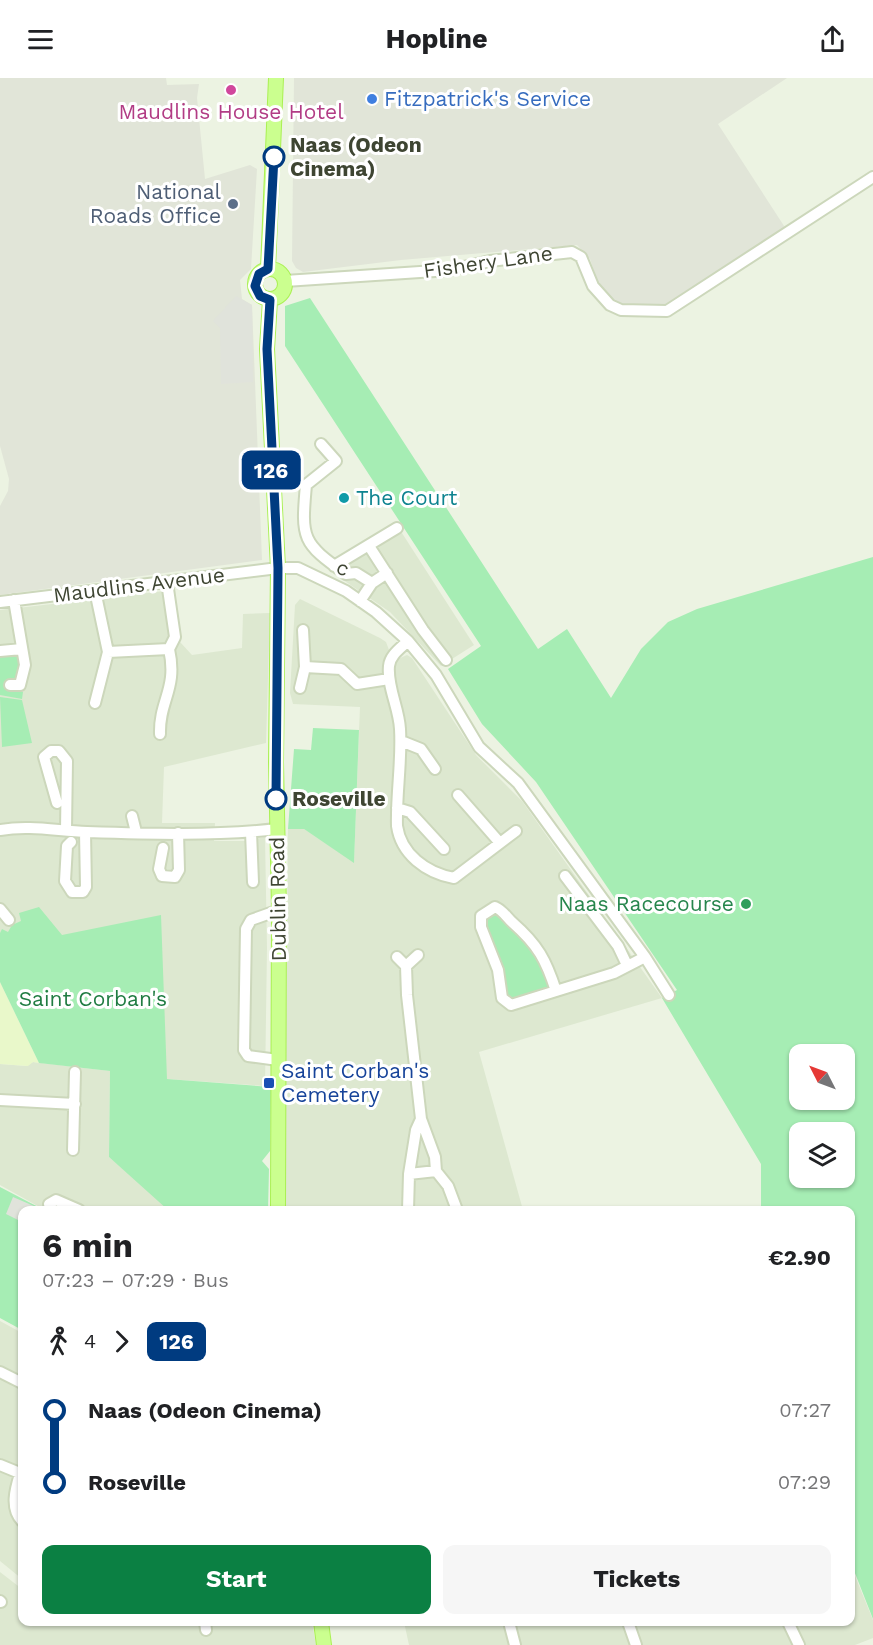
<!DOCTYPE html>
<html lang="en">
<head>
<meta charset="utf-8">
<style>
	:root { --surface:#fff; --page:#f6f6f6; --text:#202124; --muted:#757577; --accent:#0b8043 }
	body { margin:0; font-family:"Work Sans",sans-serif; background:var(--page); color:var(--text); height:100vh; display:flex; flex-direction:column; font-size:22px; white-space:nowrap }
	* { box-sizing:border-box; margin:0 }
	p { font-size:20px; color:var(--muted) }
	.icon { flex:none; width:33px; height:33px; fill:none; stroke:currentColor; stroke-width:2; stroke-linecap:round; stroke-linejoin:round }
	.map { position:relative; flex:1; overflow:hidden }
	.sheet { position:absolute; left:18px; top:1128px; width:837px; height:420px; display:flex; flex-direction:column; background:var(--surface); border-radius:12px; box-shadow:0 2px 4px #0004 }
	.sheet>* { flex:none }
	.badge { padding:0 12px; border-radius:9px; font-size:21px; line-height:39px }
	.needle { width:39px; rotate:312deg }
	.buttons { position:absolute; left:789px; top:966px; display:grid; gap:12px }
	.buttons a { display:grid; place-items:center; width:66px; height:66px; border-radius:12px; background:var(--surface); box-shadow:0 2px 4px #0004; font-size:30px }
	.map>.badge { position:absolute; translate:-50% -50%; box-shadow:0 0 0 3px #fff }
	.legs { display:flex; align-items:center; gap:9px; height:66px; padding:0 24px; font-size:20px }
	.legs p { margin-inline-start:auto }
	.summary { display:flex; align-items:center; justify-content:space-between; height:102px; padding:0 24px }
	h1 { font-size:33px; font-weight:700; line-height:45px }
	.primary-button { display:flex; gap:12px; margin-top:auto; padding:12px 24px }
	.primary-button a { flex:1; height:69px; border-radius:12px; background:var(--accent); color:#fff; font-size:24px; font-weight:700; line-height:69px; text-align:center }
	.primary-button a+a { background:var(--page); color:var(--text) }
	ul { padding:0 24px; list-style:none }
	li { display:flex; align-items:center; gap:21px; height:72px; font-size:22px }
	li i { display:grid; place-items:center; width:9px; height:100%; margin:0 8px; background:currentColor }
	li i::after { content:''; width:15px; height:15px; margin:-8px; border:4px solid; border-radius:50%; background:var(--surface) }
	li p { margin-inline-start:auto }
	li:first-child i { background:linear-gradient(#0000 50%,currentColor 0) }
	li:last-child i { background:linear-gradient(currentColor 50%,#0000 0) }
	header { display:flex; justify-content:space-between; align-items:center; height:78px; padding:0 24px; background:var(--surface); font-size:27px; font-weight:700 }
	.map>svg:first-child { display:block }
</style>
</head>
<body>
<header><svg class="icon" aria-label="menu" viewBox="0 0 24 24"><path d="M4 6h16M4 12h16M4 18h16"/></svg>Hopline<svg class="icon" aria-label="share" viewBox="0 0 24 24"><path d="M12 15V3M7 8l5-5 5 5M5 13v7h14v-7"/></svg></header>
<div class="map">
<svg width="873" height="1567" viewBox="0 0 873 1567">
	<rect width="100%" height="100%" fill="#ecf3e2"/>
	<!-- residential -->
	<path fill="#dde8d0" d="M400 452 474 567 441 588 390 534 333 495Z
		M174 512 180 564 192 577 242 570 243 536 270 535 266 665 164 689 162 745H215L214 763H245L265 759 267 870 265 1008 167 1001 0 871V532Z
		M300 521 380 560 386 564 389 572 400 580 407 577 412 580 476 677 522 723 662 920 479 974 523 1132H284L288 751H304L354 784 360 629 293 626 290 615 295 527Z
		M33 984 110 993 109 1079 171 1132H45L0 1107V986L27 988Z
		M0 1243 22 1255V1501L0 1483Z
		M851 1488 873 1542V1560L855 1567H409L404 1544H850Z
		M0 1494 22 1511V1544H69L78 1548 74 1544H312L316 1567H0Z"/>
	<!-- commercial -->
	<path fill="#e9f8ca" d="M0 904 39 985 33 984 28 988 0 986Z"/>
	<!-- industrial -->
	<path fill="#e1e5d8" d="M0 0H166L167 7 199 6 197 20 205 101 250 87 257 91 251 191 240 202 242 221 252 227 262 482 0 517V428L8 413 9 401 0 368Z
		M294 0H787L718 46 786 151 666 228 628 230 612 222 600 211 590 181 577 167 401 182 303 194 296 190 292 183Z"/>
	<!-- green -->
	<path fill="#a6edb4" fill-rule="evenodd" d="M310 220 538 571 567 551 611 620 641 571 668 544 697 531 873 479V1541L851 1485 850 1132H761V1086L662 920 677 912 536 704 482 646 448 591 481 568 285 268V228ZM800 976H844V1022H800ZM800 1054H844V1100H800Z
		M14 576 20 580 16 611 23 614 22 621 0 617V578Z
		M0 619 22 622 32 665 2 669Z
		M313 650 359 652 354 785 304 751H288L294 671 311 672Z
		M39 829 62 857 161 837 167 1001 271 1009 270 1073 262 1083 269 1091 268 1132H168L109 1079 110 993 39 985 0 904V855L2 851 8 854 12 847 21 843 19 835Z
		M494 835C517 842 546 888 549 911L507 923 484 842Z
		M0 1109 44 1132H22V1252L0 1240Z"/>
	<!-- parking -->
	<path fill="#e0e3db" d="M236 218 252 227 253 304 221 306 220 250 213 243Z
		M13 1119 43 1132H22V1144L6 1136Z"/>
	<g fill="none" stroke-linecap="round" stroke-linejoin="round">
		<defs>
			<path id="minor" d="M285 203 450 192 490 183 572 174 581 179 593 208 610 227 621 232 667 233 873 99
				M321 366 336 383 306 407C301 461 302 465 346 496L356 495 372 505
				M369 468 423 552 446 582
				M334 488 397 450
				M97 522 108 574
				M360 523 372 505 387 495
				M0 524 278 490H298L346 513 376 534 408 563 436 597 479 669 518 705 645 879 669 917
				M408 563C401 570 390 577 389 588 387 609 399 630 400 651 402 683 396 716 397 748 401 776 426 795 454 800L516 753
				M0 573 22 571
				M305 589 341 591 357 606 389 601
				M10 607H20L25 587 14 522
				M300 610 305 589 303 552
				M95 625 108 574 169 571
				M160 656C159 622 178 611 169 571L175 559 167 504
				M401 663 421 671 435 691
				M458 717 500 765
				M57 725 44 679 51 673H59L67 683 66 752
				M397 730 410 734 444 771
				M132 738 136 754
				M0 752C30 747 57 753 87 754 150 756 214 758 277 751
				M251 754 253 804
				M71 764 67 768 65 803 72 814H83L86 809 85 754
				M163 770 159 791 162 798 175 799 179 792 178 755
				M565 798 618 868 627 887
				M0 831 9 842
				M397 879 406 888 418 877
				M406 888 407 917 421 1041 416 1052 409 1096
				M556 913C546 882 538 867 513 845 506 839 504 833 495 829L481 838V849L498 892 502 920 511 927 614 895 645 879
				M278 982 248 978 244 972 246 851 251 842 279 832
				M0 1022 75 1026
				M421 1041 435 1079 436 1093
				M73 1072 75 994
				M49 1126 56 1122 79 1132
				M408 1132 409 1096 436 1093 448 1108 457 1132
				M0 1294 22 1305
				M0 1387 22 1396
				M20 1396C15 1412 10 1430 22 1443
				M0 1523 1 1524
				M205 1544 206 1552
				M509 1544 515 1567
				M628 1544 636 1567
				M788 1544 799 1567"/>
			<path id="major" d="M255 206a15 15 0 1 1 30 0a15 15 0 1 1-30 0Z
				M268 191 276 0
				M270 222 267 271 278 490 276 684 279 832 278 1132
				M321 1544 324 1567"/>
		</defs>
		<!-- minor casing -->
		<use href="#minor" stroke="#ccd7bb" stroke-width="14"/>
		<!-- major casing -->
		<use href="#major" stroke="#aaf053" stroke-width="16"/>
		<!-- minor -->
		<use href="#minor" stroke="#fff" stroke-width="10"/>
		<!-- major -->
		<use href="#major" stroke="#cbff8f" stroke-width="14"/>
	</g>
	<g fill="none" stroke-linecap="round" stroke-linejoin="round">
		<defs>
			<path id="line-1" d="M274 79 268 191 259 196 255 208 260 218 270 222 267 271 278 490 276 721"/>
		</defs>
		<!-- line-1 casing -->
		<use href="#line-1" stroke="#fff" stroke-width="14"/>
		<!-- line-1 -->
		<use href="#line-1" stroke="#003b80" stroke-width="9"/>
	</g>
	<!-- markers -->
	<circle fill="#d1479c" stroke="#fff" stroke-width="2" cx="231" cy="12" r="6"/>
	<circle fill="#3f7fe0" stroke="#fff" stroke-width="2" cx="372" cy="21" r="6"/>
	<g fill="#fff" stroke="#003b80" stroke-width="3">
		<circle cx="274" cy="79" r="10"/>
		<circle cx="276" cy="721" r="10"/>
	</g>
	<circle fill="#5c6f8a" stroke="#fff" stroke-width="2" cx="233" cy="126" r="6"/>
	<circle fill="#0f9aa8" stroke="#fff" stroke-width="2" cx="344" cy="420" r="6"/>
	<circle fill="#2e9e5b" stroke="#fff" stroke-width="2" cx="746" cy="826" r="6"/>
	<rect fill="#1a4fb4" stroke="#fff" stroke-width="2" x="263" y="999" width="12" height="12" rx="3"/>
	<g text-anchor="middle" stroke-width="6" stroke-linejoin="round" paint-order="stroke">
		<!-- shop labels -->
		<g font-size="21" fill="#366cbe" stroke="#fff" text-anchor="start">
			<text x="384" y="28">Fitzpatrick's Service</text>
		</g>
		<!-- hotel labels -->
		<g font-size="21" fill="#b23c85" stroke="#fff">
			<text x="231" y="41">Maudlins House Hotel</text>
		</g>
		<!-- stop labels -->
		<g font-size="21" font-weight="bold" fill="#3e4532" stroke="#fff" text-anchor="start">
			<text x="290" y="74">Naas (Odeon<tspan x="290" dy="24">Cinema)</tspan></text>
			<text x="292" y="728">Roseville</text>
		</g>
		<!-- service labels -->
		<g font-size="21" fill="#4e5e75" stroke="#fff" text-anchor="end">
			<text x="221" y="121">National<tspan x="221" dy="24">Roads Office</tspan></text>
		</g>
		<!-- street labels -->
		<g font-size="21" fill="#3e4532" stroke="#fff">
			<text transform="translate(488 184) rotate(-8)" y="7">Fishery Lane</text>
			<text transform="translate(343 490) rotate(23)" y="7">c</text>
			<text transform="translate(139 507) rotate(-7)" y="7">Maudlins Avenue</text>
			<text transform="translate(278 821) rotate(-91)" y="7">Dublin Road</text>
		</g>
		<!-- culture labels -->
		<g font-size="21" fill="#0d838f" stroke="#fff" text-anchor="start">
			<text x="356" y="427">The Court</text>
		</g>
		<!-- leisure labels -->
		<g font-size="21" fill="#27864d" stroke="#fff" text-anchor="end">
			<text x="734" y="833">Naas Racecourse</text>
		</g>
		<!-- park labels -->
		<g font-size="21" fill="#207c42" stroke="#fff">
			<text x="93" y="928">Saint Corban's</text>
		</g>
		<!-- transit labels -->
		<g font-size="21" fill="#164399" stroke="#fff" text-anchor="start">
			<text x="281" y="1000">Saint Corban's<tspan x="281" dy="24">Cemetery</tspan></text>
		</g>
	</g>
</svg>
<div class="buttons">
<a><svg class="needle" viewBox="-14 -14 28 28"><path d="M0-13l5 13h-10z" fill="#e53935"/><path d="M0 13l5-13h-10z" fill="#757577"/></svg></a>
<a><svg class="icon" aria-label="layers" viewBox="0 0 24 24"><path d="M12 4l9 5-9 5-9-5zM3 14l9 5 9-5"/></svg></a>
</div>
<b class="badge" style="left:271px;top:392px;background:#003b80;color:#fff">126</b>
<section class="sheet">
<div class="summary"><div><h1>6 min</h1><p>07:23 – 07:29 · Bus</p></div><b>€2.90</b></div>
<div class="legs"><svg class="icon" aria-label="walk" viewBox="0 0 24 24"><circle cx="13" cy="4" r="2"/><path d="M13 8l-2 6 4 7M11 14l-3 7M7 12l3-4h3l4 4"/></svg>4<svg class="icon" aria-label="forward" viewBox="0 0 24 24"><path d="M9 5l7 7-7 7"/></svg><b class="badge" style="background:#003b80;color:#fff">126</b></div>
<ul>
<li><i style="color:#003b80"></i><b>Naas (Odeon Cinema)</b><p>07:27</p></li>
<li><i style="color:#003b80"></i><b>Roseville</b><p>07:29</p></li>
</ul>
<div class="primary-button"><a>Start</a><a>Tickets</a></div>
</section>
</div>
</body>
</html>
